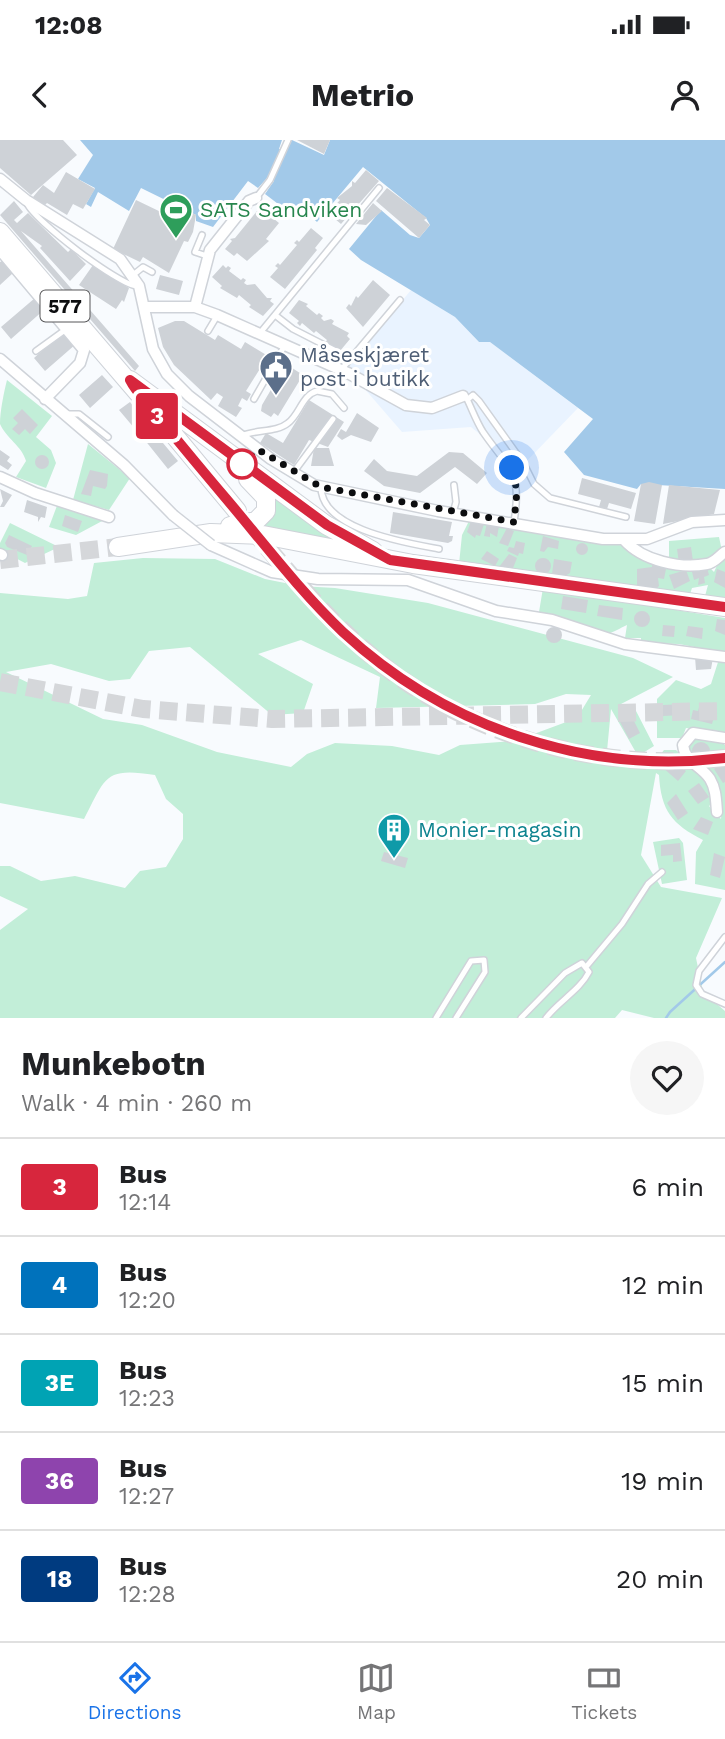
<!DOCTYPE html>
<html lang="en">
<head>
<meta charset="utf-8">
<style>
	:root { --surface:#fff; --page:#f6f6f6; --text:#202124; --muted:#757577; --line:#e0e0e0; --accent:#1a73e8 }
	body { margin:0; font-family:"Work Sans",sans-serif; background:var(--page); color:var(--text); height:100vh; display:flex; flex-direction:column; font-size:26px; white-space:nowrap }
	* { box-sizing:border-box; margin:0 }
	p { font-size:23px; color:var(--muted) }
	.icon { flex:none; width:38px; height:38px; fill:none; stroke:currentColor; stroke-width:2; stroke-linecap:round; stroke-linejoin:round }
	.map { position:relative; height:878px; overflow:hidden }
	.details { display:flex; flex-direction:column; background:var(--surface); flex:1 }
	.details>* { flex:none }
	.badge { padding:0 14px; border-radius:5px; font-size:24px; line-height:46px }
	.you { position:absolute; width:35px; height:35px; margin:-18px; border:5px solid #fff; border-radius:50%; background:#1a73e8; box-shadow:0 0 0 10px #1a73e833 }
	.map>.badge { position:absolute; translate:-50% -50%; box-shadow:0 0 0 4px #fff }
	.round { display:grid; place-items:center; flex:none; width:74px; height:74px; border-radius:37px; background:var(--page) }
	.head { display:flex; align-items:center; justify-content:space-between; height:119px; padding:0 21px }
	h1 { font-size:33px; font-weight:700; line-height:52px }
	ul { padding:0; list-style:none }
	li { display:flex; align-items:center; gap:21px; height:98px; padding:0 21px; border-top:2px solid var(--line) }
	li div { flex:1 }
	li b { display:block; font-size:26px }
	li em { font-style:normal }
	li .badge { min-width:77px; font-weight:700; text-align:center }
	.status { display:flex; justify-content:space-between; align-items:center; height:49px; padding:0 35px; background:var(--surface); direction:ltr }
	.status svg { height:19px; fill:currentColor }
	header { display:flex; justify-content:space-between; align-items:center; height:91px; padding:0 21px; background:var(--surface); font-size:32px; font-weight:700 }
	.tab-bar { display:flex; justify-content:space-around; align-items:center; height:98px; border-top:2px solid var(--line); background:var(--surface); font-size:19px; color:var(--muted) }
	.tab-bar a { display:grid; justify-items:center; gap:4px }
	.tab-bar .on { color:var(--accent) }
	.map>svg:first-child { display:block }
</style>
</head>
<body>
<div class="status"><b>12:08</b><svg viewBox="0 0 49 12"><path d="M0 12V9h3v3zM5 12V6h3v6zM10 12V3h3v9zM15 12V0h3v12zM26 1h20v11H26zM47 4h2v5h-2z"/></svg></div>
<header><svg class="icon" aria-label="back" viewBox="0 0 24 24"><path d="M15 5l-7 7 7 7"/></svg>Metrio<svg class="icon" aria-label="person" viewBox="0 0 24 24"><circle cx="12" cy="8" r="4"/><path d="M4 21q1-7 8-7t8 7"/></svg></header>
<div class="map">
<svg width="725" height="878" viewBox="0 0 725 878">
	<rect width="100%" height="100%" fill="#f8fbfe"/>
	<!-- built -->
	<path fill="#e9f3ff" d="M411 150 455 177 479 202H490L578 268 521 327 471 287 402 292 363 247 342 234Z"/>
	<!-- green -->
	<path fill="#c2eed8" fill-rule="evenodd" d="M7 240 52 276 36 297 51 310 56 323 46 348 16 337 26 321C22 306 6 298 0 284 0 271 4 252 7 240Z
		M88 304 130 338 109 370 73 360Z
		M273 351 351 405 257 388Z
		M58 363 104 380 76 395 49 387Z
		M470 379 617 403 639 414 706 424 714 432 721 417 725 415V459L705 456 708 445 692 448 690 454 459 424 462 395Z
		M10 383 59 407 25 423 0 410V403Z
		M719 397 722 411 713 415 712 419H669V401Z
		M143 418 215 419 265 439 300 446 335 448 428 463 633 518 673 537 621 564 635 569 654 606 638 616 611 569 607 611 652 625 664 610H676L700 631 710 644 715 661 709 666 721 679C725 647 708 630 685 611L692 598 719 600 725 605V750L695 744 696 712 703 700C672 684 661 671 659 635L656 633 641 715 661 747 722 758 696 818 703 852 725 871V878H654L622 870 615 878H0V790L28 769 0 756V726H10L41 741 75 736 125 748 140 731 166 727 183 699V674L166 659 155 635C104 627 106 637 84 679L0 663V453L68 459 87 456 94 423ZM301 500 380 537 376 568 535 564 566 554 591 555 577 578 515 601 460 605 439 615 392 606 335 603 307 614 291 627 217 612 142 585 103 579 6 532 51 524 109 541 130 539 149 511 190 507 272 575 303 573 313 544 258 514Z
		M543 448 725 478V513L679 504 641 503V498H625L627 485C620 488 613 493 606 494 593 495 559 474 539 472Z
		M719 519 725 522V595L686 588 682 598H657V559L676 540 701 549 711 544Z
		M679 698 683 703 687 740 662 744 653 702Z"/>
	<!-- water -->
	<path fill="#a2c9e9" d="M80 0H282L279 9H287L292 0 324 15 330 0H725V349L641 344 637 349 584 335 564 312 593 279 490 202H479L455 177 361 120 349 109 381 70 410 95 419 98 430 85 426 78 363 27 317 82 301 67 294 76 265 54 274 41 268 37 258 48 248 41 213 87 196 81V75L141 48 129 71 98 52 91 67 86 64 95 48 78 39 93 15Z"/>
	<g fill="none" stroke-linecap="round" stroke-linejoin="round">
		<!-- stream -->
		<path stroke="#a2c9e9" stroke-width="2.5" d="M666 878 670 872 725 822"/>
	</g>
	<!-- building -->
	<path fill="#ced2d7" d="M0 0H63L77 15 31 55 0 28Z
		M297 0H330L324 14Z
		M366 30 379 41 341 84 328 73 340 60 337 58 352 46V41L355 43Z
		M66 32 95 49 83 69 73 64 67 75 47 63 44 66 33 57 43 45 54 53Z
		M387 48 427 78 424 80 430 85 419 98 376 61Z
		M136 60 163 73 169 61 196 75 193 92 188 102 184 101 169 133 143 117 140 122 113 109Z
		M14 61 23 72 14 80 17 83 28 73 68 112 71 109 86 124 70 141 40 108 42 106 21 91 139 226 135 231 0 75Z
		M373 63 382 71 366 85 356 84Z
		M257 71 264 77 268 74 279 83 266 99 269 101 247 121 237 113 234 116 225 109 232 101 230 99 235 98Z
		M311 88 323 98 315 108 317 110 285 149 270 137 278 128 275 126 278 123 280 125 297 105 294 103 297 100 299 102Z
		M2 121 13 133 0 145V122Z
		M93 125 129 148 124 162 122 160 116 169 79 145Z
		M223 125 226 128 228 126 231 128 229 131 241 140 243 138 246 140 244 143 247 145 255 144 267 158H272L270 161 274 164 263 176 249 167 251 165 239 155 237 158 220 148 222 146 212 137Z
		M160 135 183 141 179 155 156 149Z
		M373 140 390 155 363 187 346 168 349 164 351 166 356 156 358 158Z
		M35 158 45 169 11 199 1 187Z
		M299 160 308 164 306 166 317 175 319 173 323 176 321 178 324 181 331 179 334 181 332 184 349 193 347 196 350 199 340 211 325 203 327 200 316 191 314 193 302 183 300 186 297 183 299 181 289 173Z
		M175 181H184L215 200 218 195 241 209 245 202 268 216 246 251 251 254 247 261 242 258 238 266 242 268 236 277 218 266 223 257 217 253 211 260 174 225 163 207 158 188Z
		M64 191 76 204 45 231 34 218Z
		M286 224 303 235 278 276 274 273 271 277 261 271 262 265Z
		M102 235 113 247 90 268 79 255Z
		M309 260 344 282 328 307 309 300 294 325 260 303 266 293 283 303Z
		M130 262 145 281 135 289 119 270Z
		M22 269 38 285 30 294 25 289 19 295 12 289 18 283 13 278Z
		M357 273 379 288 371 302 351 295 342 300 337 296 341 289 346 292Z
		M153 291 178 321 168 329 144 299Z
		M314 308H329L334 326H311Z
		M0 310 10 317 7 321 12 325 8 330 0 325Z
		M449 312 463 313 487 333 477 344 455 327 420 353 384 346 364 331 374 319 387 331 417 336Z
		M35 322a7 7 0 1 1 14 0a7 7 0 1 1-14 0Z
		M90 330 108 334 107 346 105 349 93 346 91 356 81 354Z
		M582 338 636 353 631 369 609 363 607 369 599 367 601 360 578 354Z
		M649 342 662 345 655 384 634 381 641 344Z
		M669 345 720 350 714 374 663 384Z
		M0 349 12 355 4 367H0L3 361Z
		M27 360 47 367 45 378 41 377 38 382V377L24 372Z
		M393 372 452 382 449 396H453L452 401 448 403 390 393Z
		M65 375 82 381 78 392 62 386Z
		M471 381 484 384 480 396 476 395 475 398 467 392Z
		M487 383 499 386 497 397 490 393V397L484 396Z
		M507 388 514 391 508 406 499 403Z
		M9 395 32 406 27 415 7 407 5 403Z
		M543 396 559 401 558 409 548 407 544 412 540 411Z
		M516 401 525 403 523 414 519 413 518 416 507 411 509 407 514 408Z
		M576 409a6 6 0 1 1 12 0a6 6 0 1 1-12 0Z
		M691 407 693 421 679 423 677 409Z
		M487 411 499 419 495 426 481 419Z
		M509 414 517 418 513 428 499 427Z
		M535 426a8 8 0 1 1 16 0a8 8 0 1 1-16 0Z
		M554 419 572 422 570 433 565 436 552 434Z
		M652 419 667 424 664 439 658 438 659 446 656 449 637 446V429L652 427Z
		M706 424 709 435 704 437 705 443 698 445 699 438 694 440 691 428Z
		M717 429 725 432V448L714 442Z
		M686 430 690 441 674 449 669 435Z
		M563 456 588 460 586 473 561 469Z
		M599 465 623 468 622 480 597 476Z
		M634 479a8 8 0 1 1 16 0a8 8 0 1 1-16 0Z
		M717 479 725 480V495L715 491Z
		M663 485 675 486 674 497 662 496Z
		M688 486 703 488 702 499 686 496Z
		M546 495a8 8 0 1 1 16 0a8 8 0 1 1-16 0Z
		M695 517 713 518 711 529 696 530Z
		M682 564 683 575 663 576V565Z
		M705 566 716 570 712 584 691 579 693 570 698 571 699 567Z
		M627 576 630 580 633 579 640 593 629 599 619 580Z
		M692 611a9 9 0 1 1 18 0a9 9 0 1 1-18 0Z
		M672 619 686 631 678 641 662 627Z
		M725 621V642L723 643 714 629Z
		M699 643 709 657 698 664 688 651Z
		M676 654 688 673 678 680 667 663Z
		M701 677 713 682 708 695 693 689Z
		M680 703 682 721 673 722V715L661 716V705Z
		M384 712 408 718 405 728 381 721Z
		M714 713 725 717 720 738 710 735Z"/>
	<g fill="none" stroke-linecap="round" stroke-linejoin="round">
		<!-- trunk-tunnel -->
		<path stroke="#d5d7da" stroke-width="18" stroke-dasharray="18 9" stroke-linecap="butt" d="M250 387C287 431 323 475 367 512 463 596 599 633 725 618
			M0 420 118 407
			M0 542 143 569 272 579 725 571"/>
		<defs>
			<path id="service" d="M256 58 270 40 288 0
				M27 63C33 80 120 146 137 146
				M202 95 195 112 207 116
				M133 135 143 127 152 132
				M275 175 293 189 336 211
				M208 191 217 176
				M260 193 379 48
				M36 211 65 190
				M341 230 400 160
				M466 257C472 269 476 281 483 292 510 331 522 331 514 382
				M254 259 285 205
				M468 259 473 255 479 261 524 324 534 344 550 358 626 377
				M64 274H79L108 297
				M241 296C256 289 276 293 288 283 300 274 302 255 317 251L332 254 344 268
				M293 333 333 279
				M321 347C321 390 408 403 439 409
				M453 373 456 362 454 345
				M725 797 699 831 696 845 702 854 725 864
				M586 827 622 784 648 744 662 732
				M436 878 471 821 484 820 485 832 456 878
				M521 878 565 833 582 823 589 832C580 850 559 861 546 878"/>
			<path id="minor" d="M0 39 26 60 120 119 139 146 153 209 167 234 189 256 271 319 314 345 438 371 603 399H647L692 382 725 380
				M0 110 84 210 80 223 45 259
				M145 167H195L217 175 348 233 406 265 432 268 463 256
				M195 167 210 110 249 61 256 58
				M0 219 124 325 173 375
				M0 337 35 353 109 377
				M624 400C643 421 680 429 707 424 714 423 719 416 725 412
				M211 405 272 432 318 439 408 440 496 471 552 480 625 504 725 517
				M0 414 2 415
				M717 672C716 660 716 649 710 639 701 625 685 623 683 605L693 593 725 598"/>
			<path id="primary" d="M0 92 138 253"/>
			<path id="trunk" d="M130 240 326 385 373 411
				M154 271 237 371
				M230 386 256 381 266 371V358L248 339
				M118 407 211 393 263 395 413 424 725 467"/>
		</defs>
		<!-- service casing -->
		<use href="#service" stroke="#cfd3d9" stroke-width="8"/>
		<!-- minor casing -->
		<use href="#minor" stroke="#cfd3d9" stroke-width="13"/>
		<!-- primary casing -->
		<use href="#primary" stroke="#cfd3d9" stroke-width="20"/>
		<!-- trunk casing -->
		<use href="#trunk" stroke="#cfd3d9" stroke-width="20"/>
		<!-- service -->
		<use href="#service" stroke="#fff" stroke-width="5"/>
		<!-- minor -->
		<use href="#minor" stroke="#fff" stroke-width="10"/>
		<!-- primary -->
		<use href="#primary" stroke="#fff" stroke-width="18"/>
		<!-- trunk -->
		<use href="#trunk" stroke="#fff" stroke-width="18"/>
		<defs>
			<path id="minor-bridge" d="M173 375 211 405"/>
		</defs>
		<!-- minor-bridge casing -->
		<use href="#minor-bridge" stroke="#cfd3d9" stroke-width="13" stroke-linecap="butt"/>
		<!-- minor-bridge -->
		<use href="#minor-bridge" stroke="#fff" stroke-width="10"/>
	</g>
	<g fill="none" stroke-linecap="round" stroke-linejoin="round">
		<defs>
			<path id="line" d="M725 467 390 420 327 385 130 240C136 252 145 260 153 270 179 303 207 336 234 368 269 410 303 454 343 492 446 587 585 635 725 618"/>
		</defs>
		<!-- line casing -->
		<use href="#line" stroke="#fff" stroke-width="16"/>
		<!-- line -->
		<use href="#line" stroke="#d7263d" stroke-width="10"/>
		<!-- walk -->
		<path stroke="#0d0e10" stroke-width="7" stroke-dasharray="0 12.6" d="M242 324 259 310 321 347 514 382 517 351 512 328"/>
	</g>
	<!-- icons -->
	<defs>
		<symbol id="stadium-pin" viewBox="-11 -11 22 30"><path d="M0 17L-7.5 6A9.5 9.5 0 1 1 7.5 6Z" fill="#2e9e5b" stroke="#fff"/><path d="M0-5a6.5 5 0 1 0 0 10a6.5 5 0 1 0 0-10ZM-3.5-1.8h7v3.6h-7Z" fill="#fff"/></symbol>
		<symbol id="civic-pin" viewBox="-11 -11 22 30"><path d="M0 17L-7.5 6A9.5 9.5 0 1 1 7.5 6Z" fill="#5c6f8a" stroke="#fff"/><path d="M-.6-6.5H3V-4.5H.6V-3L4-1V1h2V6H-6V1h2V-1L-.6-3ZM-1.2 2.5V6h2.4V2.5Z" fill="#fff"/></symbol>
		<symbol id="building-pin" viewBox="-11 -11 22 30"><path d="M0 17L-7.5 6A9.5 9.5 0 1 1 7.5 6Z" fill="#0f9aa8" stroke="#fff"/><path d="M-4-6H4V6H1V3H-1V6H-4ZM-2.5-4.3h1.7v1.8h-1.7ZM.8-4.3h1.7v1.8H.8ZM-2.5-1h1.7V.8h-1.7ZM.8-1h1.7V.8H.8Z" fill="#fff"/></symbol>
	</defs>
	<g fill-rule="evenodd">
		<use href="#stadium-pin" x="157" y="51" width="38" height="52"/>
		<use href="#civic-pin" x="257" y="208" width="38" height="52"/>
		<use href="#building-pin" x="375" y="671" width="38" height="52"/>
	</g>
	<!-- markers -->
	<circle fill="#fff" stroke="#d7263d" stroke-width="3.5" cx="242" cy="324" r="14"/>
	<g text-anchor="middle" stroke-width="6" stroke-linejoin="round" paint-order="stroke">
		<!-- shield labels -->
		<rect fill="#fff" stroke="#565658" stroke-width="2" x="40.5" y="150.5" width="49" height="31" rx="5"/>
		<g font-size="19" font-weight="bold" fill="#0d0e10">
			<text x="65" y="173">577</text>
		</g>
		<!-- leisure labels -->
		<g font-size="21" fill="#27864d" stroke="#fff" text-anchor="start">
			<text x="200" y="77">SATS Sandviken</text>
		</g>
		<!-- service labels -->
		<g font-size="21" fill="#4e5e75" stroke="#fff" text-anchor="start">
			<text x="300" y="222">Måseskjæret<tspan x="300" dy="24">post i butikk</tspan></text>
		</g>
		<!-- culture labels -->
		<g font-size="21" fill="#0d838f" stroke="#fff" text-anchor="start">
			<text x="418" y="697">Monier-magasin</text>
		</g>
	</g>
</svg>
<div class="you" style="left:512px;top:328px"></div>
<b class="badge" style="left:157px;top:276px;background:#d7263d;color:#fff">3</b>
</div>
<section class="details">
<div class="head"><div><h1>Munkebotn</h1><p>Walk · 4 min · 260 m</p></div><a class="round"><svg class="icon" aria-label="heart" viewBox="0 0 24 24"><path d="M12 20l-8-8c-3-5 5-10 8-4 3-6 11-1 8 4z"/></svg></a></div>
<ul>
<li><span class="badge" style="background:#d7263d;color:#fff">3</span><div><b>Bus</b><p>12:14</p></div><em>6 min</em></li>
<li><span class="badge" style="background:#0072bc;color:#fff">4</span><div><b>Bus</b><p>12:20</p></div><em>12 min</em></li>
<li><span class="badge" style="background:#00a3b4;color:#fff">3E</span><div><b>Bus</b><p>12:23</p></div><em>15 min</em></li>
<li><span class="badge" style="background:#8e44ad;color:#fff">36</span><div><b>Bus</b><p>12:27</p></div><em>19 min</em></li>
<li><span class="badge" style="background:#003b80;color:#fff">18</span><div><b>Bus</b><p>12:28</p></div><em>20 min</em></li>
</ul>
</section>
<nav class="tab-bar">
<a class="on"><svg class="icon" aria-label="directions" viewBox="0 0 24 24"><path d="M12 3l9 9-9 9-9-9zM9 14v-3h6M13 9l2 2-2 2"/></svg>Directions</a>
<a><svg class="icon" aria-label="map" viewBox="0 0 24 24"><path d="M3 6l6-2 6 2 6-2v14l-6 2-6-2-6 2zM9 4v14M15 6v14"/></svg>Map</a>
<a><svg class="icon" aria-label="tickets" viewBox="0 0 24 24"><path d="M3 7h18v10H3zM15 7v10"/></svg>Tickets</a>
</nav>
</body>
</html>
